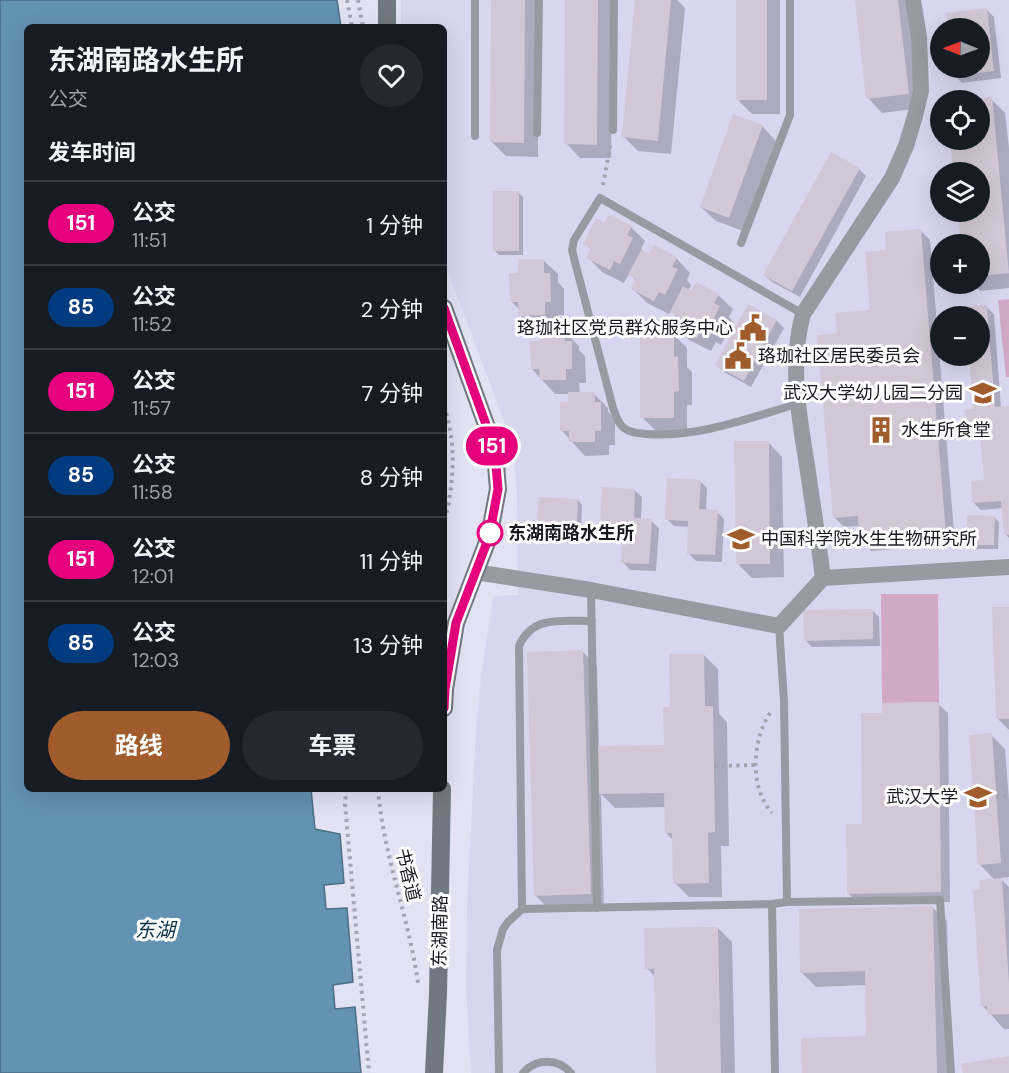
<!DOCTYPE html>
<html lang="zh">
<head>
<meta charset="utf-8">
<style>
	:root { --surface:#171b24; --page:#242831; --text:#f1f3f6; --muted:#9ea1a6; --line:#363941; --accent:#a05c2d }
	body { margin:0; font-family:"DM Sans","Noto Sans SC",sans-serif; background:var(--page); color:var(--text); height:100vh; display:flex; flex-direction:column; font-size:22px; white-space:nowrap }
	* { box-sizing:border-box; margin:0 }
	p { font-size:20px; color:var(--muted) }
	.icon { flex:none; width:33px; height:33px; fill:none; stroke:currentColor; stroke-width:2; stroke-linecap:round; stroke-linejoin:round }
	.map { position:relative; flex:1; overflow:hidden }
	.sheet { position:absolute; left:24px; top:24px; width:423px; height:768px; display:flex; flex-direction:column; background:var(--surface); border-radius:9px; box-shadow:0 6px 24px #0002 }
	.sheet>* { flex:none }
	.badge { padding:0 12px; border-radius:20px; font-size:21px; line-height:39px }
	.needle { width:39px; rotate:271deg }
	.controls { position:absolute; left:930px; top:18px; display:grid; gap:12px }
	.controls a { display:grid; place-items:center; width:60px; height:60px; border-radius:50%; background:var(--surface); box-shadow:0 6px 24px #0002; font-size:30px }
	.map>.badge { position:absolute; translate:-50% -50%; box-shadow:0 0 0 3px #fff }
	h2 { padding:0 24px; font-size:22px; line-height:54px }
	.round { display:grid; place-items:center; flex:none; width:63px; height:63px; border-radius:32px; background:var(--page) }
	.summary { display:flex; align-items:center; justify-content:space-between; height:102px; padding:0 24px }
	h1 { font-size:28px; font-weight:700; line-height:45px }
	.cta { display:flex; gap:12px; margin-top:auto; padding:12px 24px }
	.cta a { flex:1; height:69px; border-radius:36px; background:var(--accent); color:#fff; font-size:24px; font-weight:700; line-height:69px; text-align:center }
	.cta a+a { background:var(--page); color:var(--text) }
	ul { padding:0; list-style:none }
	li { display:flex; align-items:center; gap:18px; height:84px; padding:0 24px; border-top:2px solid var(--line) }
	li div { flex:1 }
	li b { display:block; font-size:22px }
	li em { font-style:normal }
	li .badge { min-width:66px; font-weight:700; text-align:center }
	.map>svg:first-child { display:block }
</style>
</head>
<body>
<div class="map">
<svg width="1009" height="1073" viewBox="0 0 1009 1073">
	<rect width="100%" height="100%" fill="#e3e2f3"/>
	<!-- built -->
	<path fill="#d7d6ee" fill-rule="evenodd" d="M401 0H1009V1073H471L466 990 467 904 476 730 481 676 493 596 518 595 517 492 514 464 508 432 444 261V27H401ZM940 28H980V68H940ZM940 100H980V140H940ZM940 172H980V212H940ZM940 244H980V284H940ZM940 316H980V356H940Z"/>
	<!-- green -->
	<path fill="#d2a9c5" d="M1009 299V377H1006L998 300Z
		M881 594H938L939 702 882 703Z"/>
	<!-- water -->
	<path fill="#6293b2" stroke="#4c6e86" stroke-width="1.5" d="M0 0H337L341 27H27V789H311L315 829 340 834 344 883 324 885 326 909 347 908 353 982 333 985 335 1009 355 1007 361 1073H0Z"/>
	<!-- shadow -->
	<path fill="#0003" fill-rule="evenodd" d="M493 0H538V157L506 156 492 142Z
		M567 0H612L611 158H580L566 143Z
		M636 0H677L685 8 671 154 638 151 624 137Z
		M737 0H780V114H752L737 99Z
		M857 0H910L922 108 882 113 868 98Z
		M987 10 994 17 1001 78 962 83 954 75 953 68H980V28H949L947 14Z
		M991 99 1005 113 1009 148V288L980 291 972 284H980V244H962L959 212H980V172H955L951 140H980V100H974Z
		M762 126 776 141 743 231 716 221 701 207Z
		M859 169 866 176 800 297 772 282 765 275Z
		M518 192 523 197V255H499L495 251Z
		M605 225 631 227 645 241 641 249 647 254 676 258 690 273 687 280 691 285 688 291 692 293 697 284 718 295 733 309 729 317 733 322 721 345 716 342 711 351 689 340 675 326 679 319 671 311 669 314 647 303 633 289 637 281 629 274 624 283 602 272 588 257 592 250 585 244Z
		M920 230 930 240 955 544 871 551 861 541 860 526 844 527 834 517 838 335 871 311 888 252ZM953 532V535L868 543V540Z
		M543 260 558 274V282L564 289V315H558V332H565L579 346V350L585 356 586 383H579L580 394H594L608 408V412L615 418V445H609V455L585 456 571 441V440L562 431 570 404V394H555L532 369 540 342V329H534L520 315V310L511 301 519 274Z
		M749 306 777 321 784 328 751 387 724 372 717 365Z
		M986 307 994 314 1001 408 1009 407V538L1005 534 1003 508 981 510 974 503 986 481 981 429 975 430 968 423 975 410 971 356H980V316H967V308Z
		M673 334 687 348V367L692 372V405H687V431H656L642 417Z
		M768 442 782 457 784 577 752 578 738 564Z
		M700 481 707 488 706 511 717 512 724 519 722 562 696 561 688 553 690 527 674 526 667 519Z
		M634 490 642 497 641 520 651 521 659 528 656 571 630 570 623 562 624 537 608 536 601 528Z
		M578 500 582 505 581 532 543 530 539 526Z
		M994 517 999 522 998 549H972L968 544Z
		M1009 608V730L998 719Z
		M872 610 879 617 880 646 812 647 805 640Z
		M583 652 597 666 599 748 666 746 672 708 704 655 718 669 719 714 727 722 729 846H721L722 897H689L675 883 674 841 666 833V807L615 808 601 794 604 908 550 910 536 896Z
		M938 704 948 713 950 902 858 903 848 893 864 826 884 714Z
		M991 735 1005 749 1009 800V877L1000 878 1009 887V1029H1004L983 1006 981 891 995 880 979 864Z
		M932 907 947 921 950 1073H804L868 1038 866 985 816 987 801 972Z
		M718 928 732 942 735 1073H658L656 978 647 968Z"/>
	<!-- building -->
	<path fill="#d1c7d6" d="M491 0H525L524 143 490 142Z
		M565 0H598L597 145 564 144Z
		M635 0H671L658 141 622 137Z
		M736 0H767V100H736Z
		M855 0H898L909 94 866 99Z
		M987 8 994 71 953 76 952 68H980V28H948L946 13Z
		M992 97 1009 273 980 276V244H961L957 212H980V172H953L950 140H980V100H974V99Z
		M733 114 763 125 729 218 700 207Z
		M831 152 860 168 792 291 763 275Z
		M493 191H519V251H493Z
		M609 214 632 226 627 235 633 238 620 264 614 261 610 270 586 258 591 248 583 244 596 218 604 223Z
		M921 229 946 534 859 542 858 516 833 518 817 335 837 333 835 313 870 310 865 252 886 250 885 232Z
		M654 245 677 257 672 267 678 269 665 295 659 292 654 301 631 289 636 279 628 275 641 250 649 254Z
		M518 259H544V273H550L551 302H545V315L518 316V302H510L509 273H518Z
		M696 282 719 294 714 303 720 306 707 332 701 329 697 338 673 326 678 316 670 312 683 286 691 291Z
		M748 304 777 320 744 381 715 365Z
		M987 305 995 407 1009 406V535H1004L1001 501 972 503 971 481 984 480 979 422 966 423 965 409H973L969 356H980V316H966L965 307Z
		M565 330V341H572V369H566V380H540L539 369H531L530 341H539V331Z
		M640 332H674V357L678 356 679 391 674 392V418H640Z
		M568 392H595V402H601V431H595V442H569V431H560V402H568Z
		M734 441H769L770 564H736Z
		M667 478 701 480 699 509 718 510 715 555 687 554 688 521 665 520Z
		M602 487 635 489 634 518 652 519 649 564 621 563 623 530 600 529Z
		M539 497 578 499 577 528 537 526Z
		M967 515 995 516 994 545H966Z
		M992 607H1009V719H996Z
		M873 609V639L804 641 803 610Z
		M583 650 591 894 534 896 527 652Z
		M669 654H704L705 706H713L715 832 708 833 709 883 673 884 672 833H665L664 793 599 794 598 746 664 745 663 707H670Z
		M939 702 941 892 847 894 846 824H862L861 713H882V703Z
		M992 733 1001 863 978 865 969 735Z
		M1002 878 1009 983V1014L988 1015 987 1006H981L973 890 980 889 979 880Z
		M933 906 937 1073H802L801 1038 866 1036 865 971 800 973 799 909Z
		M718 927 721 1073H656L654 969H645L644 928Z
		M1009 1056V1073H963L961 1064Z"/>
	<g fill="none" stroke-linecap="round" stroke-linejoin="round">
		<!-- path -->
		<path stroke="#a5a4b1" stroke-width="4" stroke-dasharray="3 4.5" stroke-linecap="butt" d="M347 0 352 27
			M358 0 363 27
			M603 185 611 142
			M444 406C457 444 454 485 444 523
			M770 713C752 741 749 787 772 813
			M714 766 755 765
			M346 789 345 804 369 1073
			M378 789C383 855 409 917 418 983
			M996 797 1009 796"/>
		<!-- lane -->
		<path stroke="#979ba1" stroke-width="8" d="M475 0V136
			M613 130 614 0
			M537 133 539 0
			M741 243 790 115V0
			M797 404C749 418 698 438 646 434 638 433 630 433 624 428 617 423 616 415 613 408L575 262 572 250 574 240 600 198 803 314
			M591 590 597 908
			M779 626 784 701 787 902
			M772 904 775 1073
			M522 909 519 646C532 615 563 621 592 621
			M499 1073 497 950 503 929 508 922 522 909 772 904 787 902 940 900 951 1073
			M523 1073C536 1058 558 1058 571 1073"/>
		<!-- street -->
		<path stroke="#979ba1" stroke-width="16" d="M475 572 591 590 779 626 823 578 1009 567
			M823 578C818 538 812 499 806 459 798 411 790 362 803 314L892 178 906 146 915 116 921 91 919 37 913 0"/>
		<!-- secondary -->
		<path stroke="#727881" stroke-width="18" d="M387 0V27
			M444 308 488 430 496 465 498 489 489 537 456 623 445 689 444 708
			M434 1073 438 994 442 789"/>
	</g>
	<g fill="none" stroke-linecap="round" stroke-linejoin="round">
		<defs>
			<path id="line" d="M444 308 488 430 496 465 498 489 489 537 456 623 445 689 444 708"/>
		</defs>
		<!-- line casing -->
		<use href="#line" stroke="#fff" stroke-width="14"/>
		<!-- line -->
		<use href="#line" stroke="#e6007e" stroke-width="9"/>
	</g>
	<!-- icons -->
	<defs>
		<symbol id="civic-bare" viewBox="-9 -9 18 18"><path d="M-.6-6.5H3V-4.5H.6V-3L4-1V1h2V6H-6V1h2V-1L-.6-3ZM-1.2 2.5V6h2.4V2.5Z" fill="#a05c2d" stroke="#fff" stroke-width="2.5" paint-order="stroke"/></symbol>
		<symbol id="school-bare" viewBox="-9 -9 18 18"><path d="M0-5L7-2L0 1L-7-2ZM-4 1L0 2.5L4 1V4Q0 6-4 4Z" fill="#a05c2d" stroke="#fff" stroke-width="2.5" paint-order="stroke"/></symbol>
		<symbol id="building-bare" viewBox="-9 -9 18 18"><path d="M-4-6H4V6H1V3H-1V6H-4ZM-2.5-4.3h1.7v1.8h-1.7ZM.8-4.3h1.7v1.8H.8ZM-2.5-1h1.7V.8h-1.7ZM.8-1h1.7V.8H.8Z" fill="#a05c2d" stroke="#fff" stroke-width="2.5" paint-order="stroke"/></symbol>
		<symbol id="university-bare" viewBox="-9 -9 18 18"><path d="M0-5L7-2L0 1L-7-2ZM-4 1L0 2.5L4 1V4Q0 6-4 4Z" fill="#a05c2d" stroke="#fff" stroke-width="2.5" paint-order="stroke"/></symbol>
	</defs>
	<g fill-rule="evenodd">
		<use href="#civic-bare" x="734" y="309" width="38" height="38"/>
		<use href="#civic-bare" x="719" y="337" width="38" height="38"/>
		<use href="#school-bare" x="964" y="374" width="38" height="38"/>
		<use href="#building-bare" x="862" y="411" width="38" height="38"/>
		<use href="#university-bare" x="722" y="520" width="38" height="38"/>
		<use href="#university-bare" x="959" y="778" width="38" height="38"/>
	</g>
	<!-- markers -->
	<circle fill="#fff" stroke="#e6007e" stroke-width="3" cx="490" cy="533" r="12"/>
	<g text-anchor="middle" stroke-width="6" stroke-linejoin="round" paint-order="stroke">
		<!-- poi labels -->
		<g font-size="18" fill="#19191f" stroke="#fff" text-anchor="end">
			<text x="733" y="334">珞珈社区党员群众服务中心</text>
			<text x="758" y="362" text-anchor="start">珞珈社区居民委员会</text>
			<text x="963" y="399">武汉大学幼儿园二分园</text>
			<text x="901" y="436" text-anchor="start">水生所食堂</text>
			<text x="761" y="545" text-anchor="start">中国科学院水生生物研究所</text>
			<text x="958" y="803">武汉大学</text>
		</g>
		<!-- stop labels -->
		<g font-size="18" font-weight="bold" fill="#19191f" stroke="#fff" text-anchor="start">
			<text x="508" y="539">东湖南路水生所</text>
		</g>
		<!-- street labels -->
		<g font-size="18" fill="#19191f" stroke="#fff">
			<text transform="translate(408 875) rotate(77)" y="6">书香道</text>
			<text transform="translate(440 931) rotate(-89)" y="6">东湖南路</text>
		</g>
		<!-- water labels -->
		<g font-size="20" font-style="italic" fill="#0a354b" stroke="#fff">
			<text x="155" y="937">东湖</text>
		</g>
	</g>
</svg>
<div class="controls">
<a><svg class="needle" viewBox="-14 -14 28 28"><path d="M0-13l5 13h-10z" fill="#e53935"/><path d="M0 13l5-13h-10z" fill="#9ea1a6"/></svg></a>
<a><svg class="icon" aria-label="locate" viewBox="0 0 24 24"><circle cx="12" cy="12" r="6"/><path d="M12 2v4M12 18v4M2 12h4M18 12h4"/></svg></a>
<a><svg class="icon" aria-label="layers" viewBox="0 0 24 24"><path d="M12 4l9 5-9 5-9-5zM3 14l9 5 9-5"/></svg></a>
<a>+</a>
<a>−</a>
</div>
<b class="badge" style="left:492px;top:446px;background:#e6007e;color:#fff">151</b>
<section class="sheet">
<div class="summary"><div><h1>东湖南路水生所</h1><p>公交</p></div><a class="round"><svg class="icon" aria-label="heart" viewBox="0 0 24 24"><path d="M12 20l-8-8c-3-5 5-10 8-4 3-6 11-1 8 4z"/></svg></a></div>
<h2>发车时间</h2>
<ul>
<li><span class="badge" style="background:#e6007e;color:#fff">151</span><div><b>公交</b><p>11:51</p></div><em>1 分钟</em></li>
<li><span class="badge" style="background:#003b80;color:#fff">85</span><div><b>公交</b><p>11:52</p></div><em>2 分钟</em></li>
<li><span class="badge" style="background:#e6007e;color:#fff">151</span><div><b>公交</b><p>11:57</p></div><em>7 分钟</em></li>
<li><span class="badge" style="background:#003b80;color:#fff">85</span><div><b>公交</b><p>11:58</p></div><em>8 分钟</em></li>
<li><span class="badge" style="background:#e6007e;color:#fff">151</span><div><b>公交</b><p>12:01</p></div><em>11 分钟</em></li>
<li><span class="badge" style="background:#003b80;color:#fff">85</span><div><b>公交</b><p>12:03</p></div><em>13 分钟</em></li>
</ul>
<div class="cta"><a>路线</a><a>车票</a></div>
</section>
</div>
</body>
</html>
